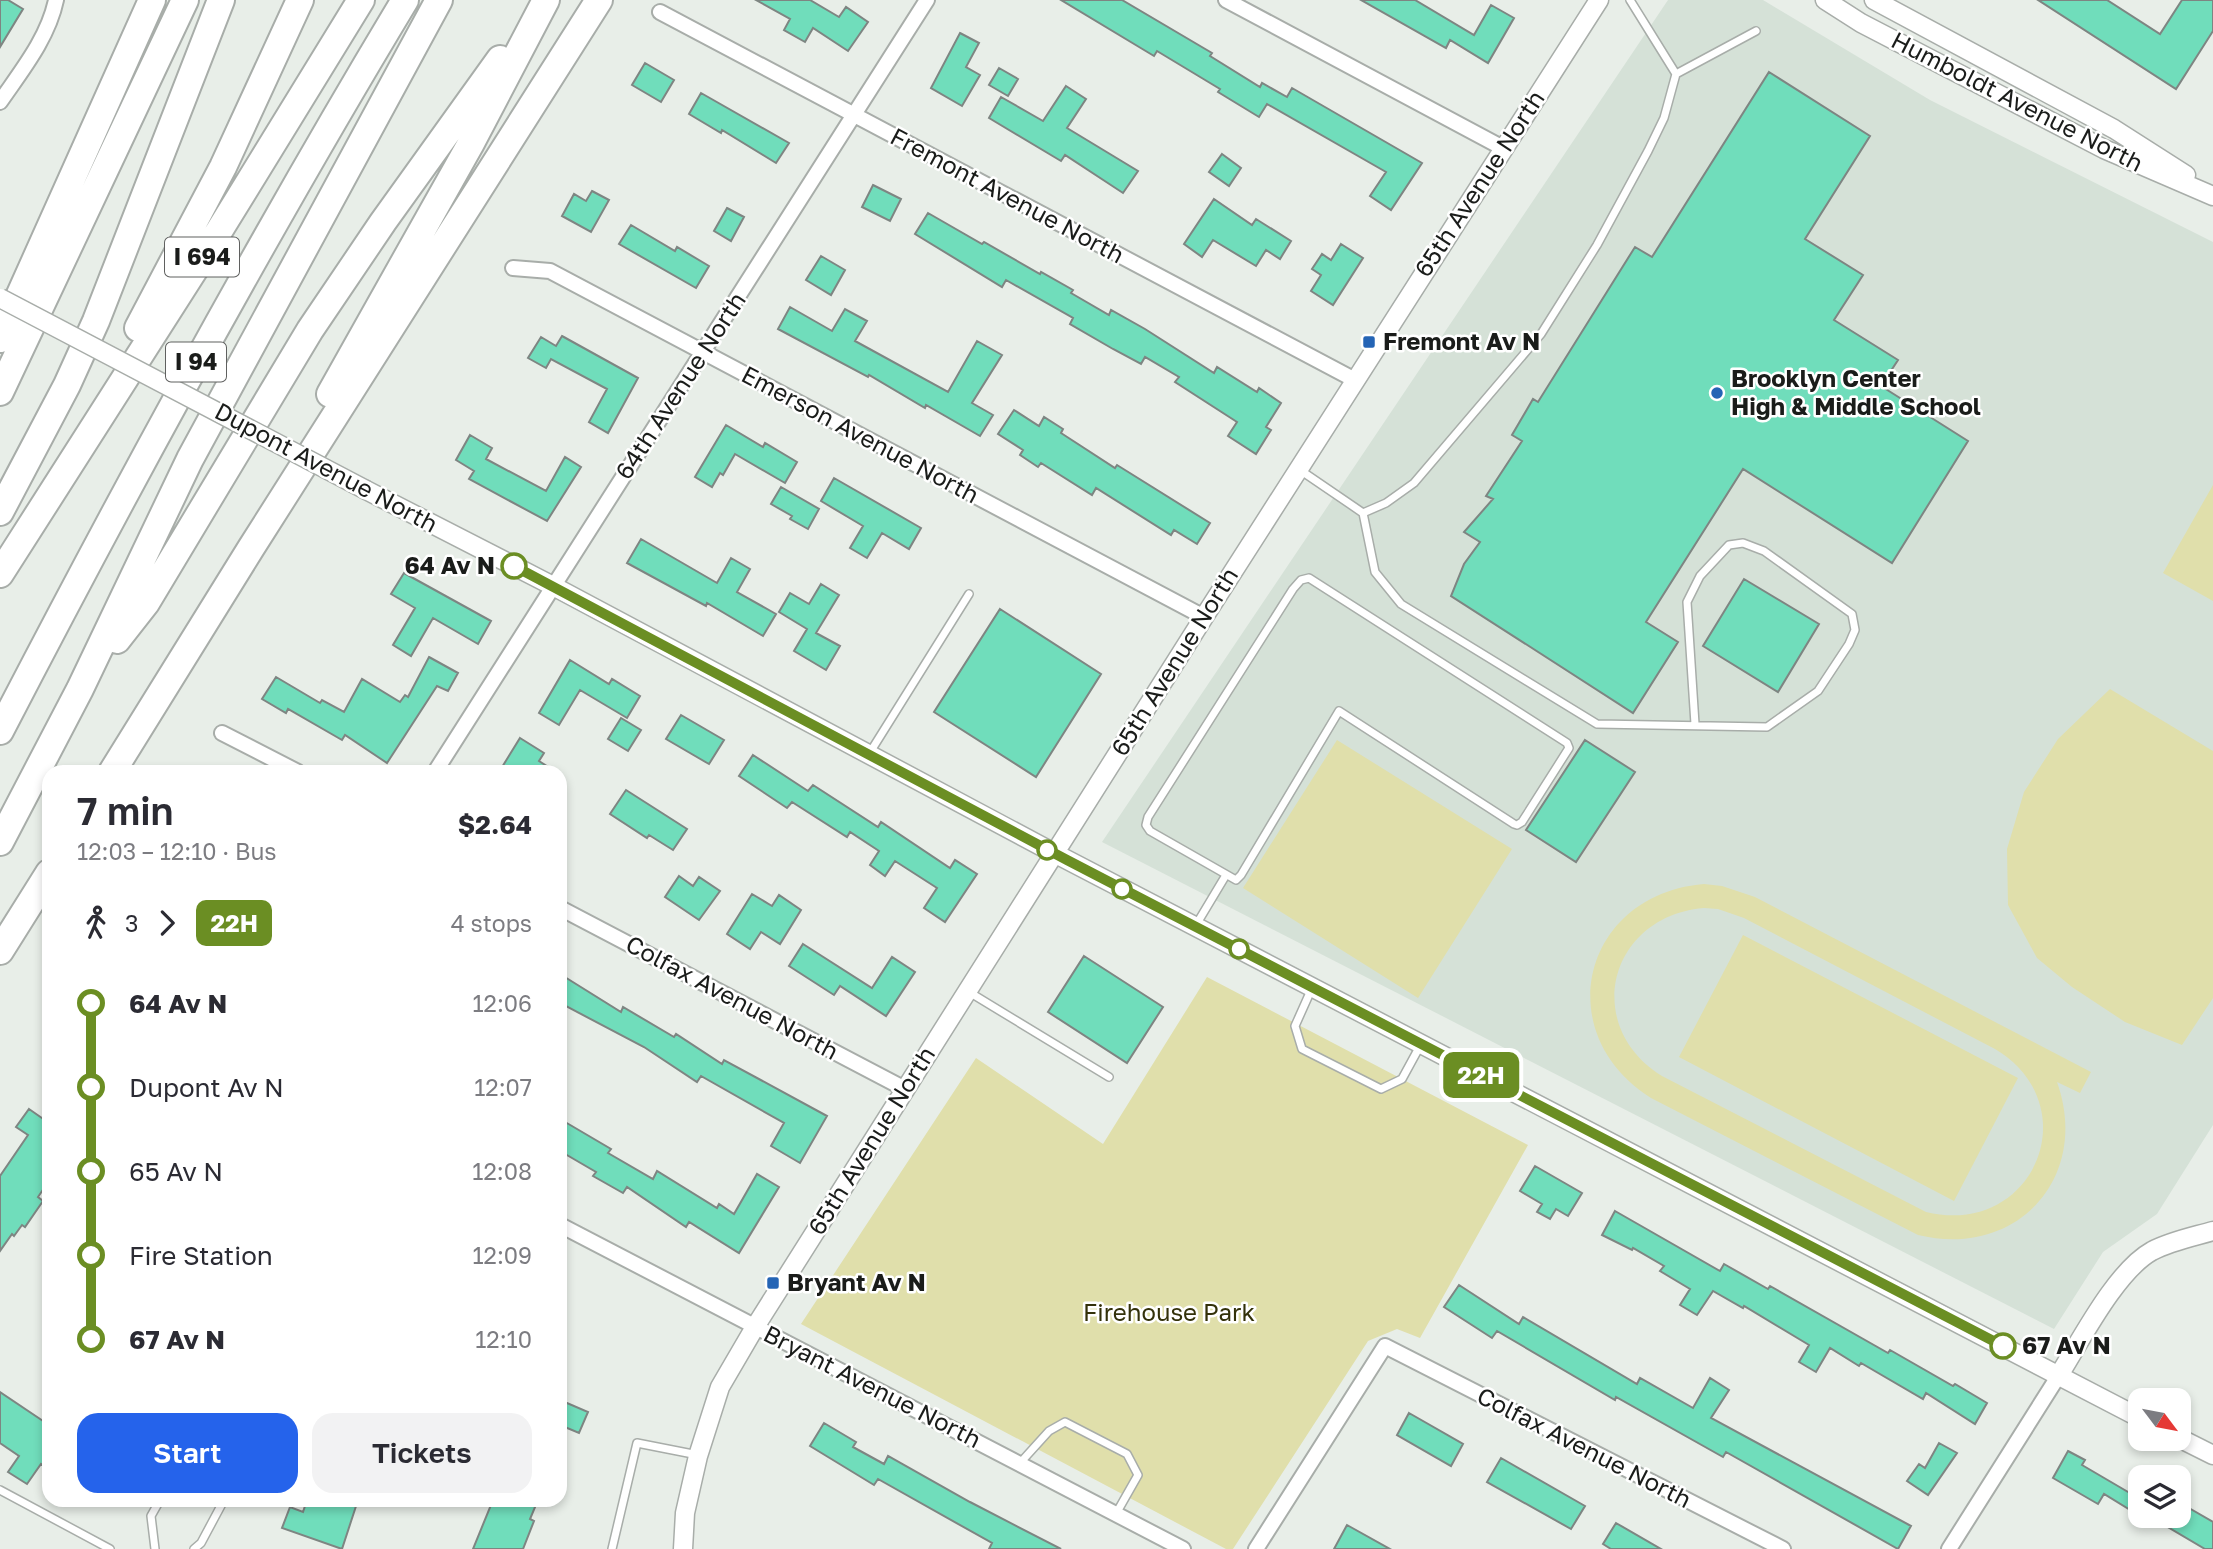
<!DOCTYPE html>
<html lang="en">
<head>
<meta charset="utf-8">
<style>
	:root { --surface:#fff; --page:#f2f2f3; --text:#2b2b33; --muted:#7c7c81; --accent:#2563eb }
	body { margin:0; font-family:"Golos Text",sans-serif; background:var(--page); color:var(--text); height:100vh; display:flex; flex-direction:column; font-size:26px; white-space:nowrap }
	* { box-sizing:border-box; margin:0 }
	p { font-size:23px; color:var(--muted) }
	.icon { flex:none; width:38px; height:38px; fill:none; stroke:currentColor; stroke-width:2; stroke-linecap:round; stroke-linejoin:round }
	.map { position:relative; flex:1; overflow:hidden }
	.sheet { position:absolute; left:42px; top:765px; width:525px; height:742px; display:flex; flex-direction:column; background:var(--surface); border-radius:21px; box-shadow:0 4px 10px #0003 }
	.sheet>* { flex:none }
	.badge { padding:0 14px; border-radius:10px; font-size:24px; line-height:46px }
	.needle { width:46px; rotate:122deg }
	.controls { position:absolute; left:2128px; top:1388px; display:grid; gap:14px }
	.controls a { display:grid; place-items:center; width:63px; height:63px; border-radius:14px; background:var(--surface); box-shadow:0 4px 10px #0003; font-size:35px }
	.map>.badge { position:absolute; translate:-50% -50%; box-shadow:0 0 0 4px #fff }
	.legs { display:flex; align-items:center; gap:10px; height:77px; padding:0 35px; font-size:23px }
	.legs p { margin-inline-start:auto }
	.head { display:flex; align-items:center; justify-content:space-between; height:119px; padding:0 35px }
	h1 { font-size:38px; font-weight:600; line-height:52px }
	.button { display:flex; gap:14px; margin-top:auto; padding:14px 35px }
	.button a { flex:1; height:80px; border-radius:21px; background:var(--accent); color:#fff; font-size:28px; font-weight:600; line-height:80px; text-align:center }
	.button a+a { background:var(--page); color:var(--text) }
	ul { padding:0 35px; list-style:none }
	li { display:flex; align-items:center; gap:24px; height:84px; font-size:26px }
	li i { display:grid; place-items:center; width:10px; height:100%; margin:0 9px; background:currentColor }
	li i::after { content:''; width:18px; height:18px; margin:-9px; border:5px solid; border-radius:50%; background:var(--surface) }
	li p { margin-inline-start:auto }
	li:first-child i { background:linear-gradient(#0000 50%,currentColor 0) }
	li:last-child i { background:linear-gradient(currentColor 50%,#0000 0) }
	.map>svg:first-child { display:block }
</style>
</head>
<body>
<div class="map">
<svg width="2213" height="1549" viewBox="0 0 2213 1549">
	<rect width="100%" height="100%" fill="#e8eee8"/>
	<!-- built -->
	<path fill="#d5e1d7" d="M1668 0H1763L1930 100 2213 242V1125L2157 1214 2103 1252 2054 1329 1102 842Z"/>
	<!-- green -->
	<path fill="#e0dfab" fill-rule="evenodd" d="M2213 485V601L2163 573Z
		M2110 689 2213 751V998L2182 1045 2125 1022 2072 987 2037 958 2008 905 2007 849 2024 792 2058 739Z
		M1337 740 1512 849 1418 998 1243 888Z
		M1704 884 1722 886 1755 897 2091 1072 2080 1093 2057 1082C2091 1177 2017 1259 1918 1235L1651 1098C1548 1033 1583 894 1704 884ZM1704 908 1718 909 1744 918 1995 1049C2089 1105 2034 1238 1926 1212L1662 1076C1581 1026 1609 916 1704 908Z
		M1743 935 2018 1078 1954 1201 1679 1057Z
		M1207 977 1528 1145 1420 1338 1397 1329 1368 1341 1233 1549H1226L801 1324 976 1058 1103 1144Z"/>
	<!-- building -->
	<path fill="#70ddbb" stroke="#7e8582" stroke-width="2" d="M0 0H8L23 9 0 47Z
		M756 0H810L839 17 846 7 868 22 848 51 813 28 805 42 784 30 790 19Z
		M1061 0H1122L1212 53 1210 56 1260 87 1262 83 1287 97 1292 88 1422 163 1391 210 1370 196 1386 172 1267 104 1259 117 1218 92 1220 89 1157 51 1154 56Z
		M1361 0H1415L1474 35 1491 5 1514 18 1488 63 1450 40 1446 48Z
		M2038 0H2107L2160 34 2182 0H2213V31L2176 89Z
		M960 33 979 43 966 67 980 75 962 106 931 88Z
		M645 63 674 80 661 102 632 85Z
		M999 68 1018 79 1008 96 989 85Z
		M1769 72 1870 136 1805 239 1863 275 1834 320 1898 360 1881 386 1968 441 1892 563 1743 469 1646 622 1678 642 1633 713 1451 596 1464 564 1480 542 1464 532 1493 499 1486 496 1522 441 1512 435 1533 399 1538 402 1635 247 1652 257Z
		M1066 86 1086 99 1067 128 1138 171 1123 193 1065 155 1061 161 989 118 1001 97 1043 121Z
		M701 93 789 143 776 163 722 130 721 133 689 114Z
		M1222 154 1241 168 1229 186 1209 172Z
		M873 185 901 199 890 221 862 207Z
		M592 191 609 200 591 232 562 216 574 194 586 201Z
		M1214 199 1252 225 1256 219 1291 241 1280 259 1266 250 1256 266 1213 240 1202 257 1184 244Z
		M727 208 744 217 731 241 714 231Z
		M928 213 982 244 984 242 1040 274 1041 272 1073 290 1071 293 1109 315 1111 310 1145 329 1214 373 1217 367 1257 392 1259 388 1281 403 1266 427 1271 430 1256 454 1228 436 1237 422 1175 382 1179 377 1145 357 1141 364 1113 349 1070 324 1073 318 1006 280 1002 287 915 234Z
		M631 225 675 251 677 247 709 266 696 288 619 244Z
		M1341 244 1363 258 1333 305 1311 291 1321 275 1312 269 1322 254 1331 260Z
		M821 256 845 270 831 295 806 280Z
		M790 307 832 331 845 309 867 321 855 341 948 392 977 341 1002 355 972 403 993 415 980 436 926 405 925 408 869 375 868 377 778 329Z
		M562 336 638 378 608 433 589 422 607 389 551 359 546 368 528 358 541 337 556 346Z
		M1014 410 1039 426 1044 417 1063 429 1061 433 1115 468 1117 465 1210 523 1197 544 1174 530 1171 535 1096 488 1092 495 1041 463 1038 467 1020 455 1023 450 998 434Z
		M726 425 763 447 765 443 797 462 785 483 735 454 723 475 720 473 712 487 695 477Z
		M470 435 492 448 486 459 546 491 565 457 581 467 547 521 469 479 474 471 456 460Z
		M834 478 921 528 909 549 882 533 867 558 850 548 863 526 821 501Z
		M781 487 819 509 808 529 790 519 792 516 771 504Z
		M641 539 717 583 731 558 750 569 737 592 776 614 763 636 707 603 706 606 627 563Z
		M404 573 491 621 478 644 433 618 411 656 393 645 415 608 391 594Z
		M1744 579 1819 624 1778 692 1703 646Z
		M821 584 839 595 816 633 840 646 826 670 794 651 807 629 779 612 790 593 809 604Z
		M1000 609 1101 674 1036 777 934 712Z
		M429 657 458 673 448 691 437 686 387 763 345 735 342 740 288 709 286 713 262 699 276 677 320 703 322 700 344 712 362 679 400 702 405 695 408 697Z
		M570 660 609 684 612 679 640 696 627 718 580 690 559 725 539 713Z
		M681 715 724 740 709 764 666 739Z
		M621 718 641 730 628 751 608 739Z
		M520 738 544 753 539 761 556 772H499Z
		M1585 740 1635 772 1576 862 1526 830Z
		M753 755 808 791 813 785 878 827 881 822 950 868 955 860 977 874 945 922 924 908 937 888 895 861 885 876 870 865 879 851 850 832 847 837 792 802 787 808 739 776Z
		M626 790 687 829 673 850 649 835 647 838 610 814Z
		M679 876 693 886 699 877 720 891 699 920 665 897Z
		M752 894 772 906 779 895 801 910 780 944 761 932 750 949 727 934Z
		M803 944 872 988 892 957 915 972 886 1016 840 986 834 995 789 966Z
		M1084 956 1163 1007 1127 1063 1048 1012Z
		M560 974 621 1012 623 1007 674 1037 676 1034 722 1064 724 1060 827 1116 800 1163 771 1146 784 1123 701 1076 697 1082 644 1047 560 1003Z
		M29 1109 49 1123V1181L38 1197 43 1201 25 1227 22 1225 14 1236 12 1234 0 1251V1176L28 1135 16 1127Z
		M560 1119 611 1149 608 1153 653 1179 657 1171 717 1208 719 1204 734 1214 757 1174 779 1187 739 1253 689 1222 686 1227 627 1187 623 1193 593 1176 596 1172 560 1151Z
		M1535 1166 1582 1193 1568 1216 1556 1209 1550 1219 1537 1212 1542 1204 1520 1191Z
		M1615 1211 1720 1271 1724 1264 1768 1289 1770 1286 1888 1353 1890 1350 1953 1386 1955 1384 1987 1403 1975 1424 1926 1393 1923 1399 1861 1363 1859 1366 1830 1348 1816 1372 1799 1362 1809 1345 1744 1306 1743 1308 1713 1291 1697 1315 1680 1305 1690 1289 1660 1271 1664 1266 1633 1248 1632 1250 1602 1235Z
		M1459 1285 1519 1324 1523 1317 1637 1384 1640 1378 1693 1408 1710 1378 1729 1390 1711 1418 1911 1526 1898 1549 1726 1452 1723 1457 1616 1397 1615 1400 1497 1331 1492 1338 1444 1307Z
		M0 1392 49 1425V1470L41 1464 27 1484 8 1472 19 1456 0 1443Z
		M560 1400 588 1412 579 1433 560 1425Z
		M1409 1413 1463 1444 1451 1466 1397 1435Z
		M824 1423 856 1442 853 1447 884 1464 888 1456 970 1502 1061 1549H989L992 1543 878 1479 874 1485 810 1446Z
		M1939 1443 1957 1453 1928 1495 1907 1481 1919 1464 1925 1468Z
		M2068 1451 2085 1460 2082 1465 2140 1499V1516L2104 1494 2098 1504 2053 1478Z
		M1501 1458 1585 1506 1571 1529 1487 1482Z
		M307 1500H358L342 1549 282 1528 290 1507 303 1512Z
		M493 1500H538L530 1519 534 1521 523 1549H473Z
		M2182 1504 2213 1522V1549H2205L2149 1516H2179Z
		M1616 1523 1661 1549H1611L1603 1544Z
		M1347 1525 1390 1549H1334Z"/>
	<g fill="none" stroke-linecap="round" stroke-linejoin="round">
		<defs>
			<path id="service" d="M1676 74 1756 31
				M1300 470 1363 513 1375 572 1401 604 1597 724 1767 727 1818 691 1849 644 1855 630 1852 614 1764 551 1743 543 1729 545 1700 576 1687 602 1695 724
				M1363 513 1386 503 1414 483 1541 334 1597 245 1648 151 1664 118 1676 74 1630 0
				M1309 578 1567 743 1569 748 1522 822 1517 825 1514 824 1339 711 1241 875 1236 880 1150 831 1146 825 1148 817 1293 589 1301 580Z
				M869 754 969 594
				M1196 925 1226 875
				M1312 988 1295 1026 1302 1049 1381 1089 1402 1079 1420 1046
				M969 992 1109 1077
				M1020 1463 1049 1431 1065 1422 1127 1454 1138 1475 1117 1512
				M0 1490 110 1549
				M155 1549 151 1516 160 1500
				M194 1549 201 1543 224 1500
				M612 1549 637 1443 698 1455"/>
			<path id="minor" d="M1226 0 1503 148
				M660 12 1355 380
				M0 102C22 70 48 38 56 0
				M513 268 550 271 1204 617
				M222 733 298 772
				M435 772 927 0
				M560 908 905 1089
				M560 1225 1183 1549
				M1256 1549 1385 1346 1783 1549
				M1949 1549 2059 1375"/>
			<path id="tertiary" d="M1825 0 1861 23 2104 149 2213 196
				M1874 0 2114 129 2186 175
				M366 490 553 586 1054 853 2140 1418
				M2059 1375C2081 1340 2116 1271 2152 1251 2171 1241 2192 1237 2213 1231
				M2179 1438 2213 1455
				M683 1549 685 1513 698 1456 720 1387 755 1327 1204 617 1599 0"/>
			<path id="motorway" d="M138 328 223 167 300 0
				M0 339 152 0
				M0 392 185 0
				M330 394 470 145 546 0
				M0 512 67 385 96 321 221 0
				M0 574 219 231 361 0
				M117 640 146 603 310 330 383 222 500 59
				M0 731C128 484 261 239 405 0
				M112 772 251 548 599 0
				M0 842 80 689 190 459 439 0
				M0 951 49 873"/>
		</defs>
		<!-- service casing -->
		<use href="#service" stroke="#a8ada9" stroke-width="10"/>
		<!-- minor casing -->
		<use href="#minor" stroke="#a8ada9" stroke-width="18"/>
		<!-- tertiary casing -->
		<use href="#tertiary" stroke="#a8ada9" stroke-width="21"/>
		<!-- motorway casing -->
		<use href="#motorway" stroke="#a8ada9" stroke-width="30"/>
		<!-- service -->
		<use href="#service" stroke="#fff" stroke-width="7"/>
		<!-- minor -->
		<use href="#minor" stroke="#fff" stroke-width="14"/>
		<!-- tertiary -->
		<use href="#tertiary" stroke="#fff" stroke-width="18"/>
		<!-- motorway -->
		<use href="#motorway" stroke="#fff" stroke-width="26"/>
		<defs>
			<path id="tertiary-bridge" d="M0 298 366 490"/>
		</defs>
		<!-- tertiary-bridge casing -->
		<use href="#tertiary-bridge" stroke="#a8ada9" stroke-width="21" stroke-linecap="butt"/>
		<!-- tertiary-bridge -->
		<use href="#tertiary-bridge" stroke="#fff" stroke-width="18"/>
	</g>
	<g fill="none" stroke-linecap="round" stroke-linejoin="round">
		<defs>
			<path id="line-1" d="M514 566 1067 860 2003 1346"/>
		</defs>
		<!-- line-1 casing -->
		<use href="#line-1" stroke="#fff" stroke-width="16"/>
		<!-- line-1 -->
		<use href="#line-1" stroke="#6b8e23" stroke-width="10"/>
	</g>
	<!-- markers -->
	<g fill="#2464b5" stroke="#fff" stroke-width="2.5">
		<rect x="1362" y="335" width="14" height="14" rx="3.5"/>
		<circle cx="1717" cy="393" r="7"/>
		<rect x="766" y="1276" width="14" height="14" rx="3.5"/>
	</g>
	<g fill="#fff" stroke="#6b8e23" stroke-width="3.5">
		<circle cx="514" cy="566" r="12"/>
		<circle cx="1047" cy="850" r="9"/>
		<circle cx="1122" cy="889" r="9"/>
		<circle cx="1239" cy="949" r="9"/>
		<circle cx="2003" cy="1346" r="12"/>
	</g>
	<g text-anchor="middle" stroke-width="5" stroke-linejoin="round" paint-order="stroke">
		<!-- shield labels -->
		<g fill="#fff" stroke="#5f605f" stroke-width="2">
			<rect x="165" y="237.5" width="74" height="39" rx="5"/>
			<rect x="166" y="342.5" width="60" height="39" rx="5"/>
		</g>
		<g font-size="23" font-weight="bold" fill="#1a1c1a">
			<text x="202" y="265">I 694</text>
			<text x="196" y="370">I 94</text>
		</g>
		<!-- street labels -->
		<g font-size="24" fill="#1a1c1a" stroke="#fff">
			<text transform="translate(2017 102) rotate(27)" y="8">Humboldt Avenue North</text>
			<text transform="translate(1480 184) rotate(-57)" y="8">65th Avenue North</text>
			<text transform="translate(1007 196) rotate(28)" y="8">Fremont Avenue North</text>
			<text transform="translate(681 386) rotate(-57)" y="8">64th Avenue North</text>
			<text transform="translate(860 435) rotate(28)" y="8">Emerson Avenue North</text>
			<text transform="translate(326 468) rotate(28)" y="8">Dupont Avenue North</text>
			<text transform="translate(1175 662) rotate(-58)" y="8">65th Avenue North</text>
			<text transform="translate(732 998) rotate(28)" y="8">Colfax Avenue North</text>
			<text transform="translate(872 1141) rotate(-58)" y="8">65th Avenue North</text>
			<text transform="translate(872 1387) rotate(27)" y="8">Bryant Avenue North</text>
			<text transform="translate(1584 1448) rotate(27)" y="8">Colfax Avenue North</text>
		</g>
		<!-- poi labels -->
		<g font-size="24" font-weight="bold" fill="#1a1c1a" stroke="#fff" text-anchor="start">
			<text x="1383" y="350">Fremont Av N</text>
			<text x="1731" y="387">Brooklyn Center<tspan x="1731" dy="28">High &amp; Middle School</tspan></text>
			<text x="787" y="1291">Bryant Av N</text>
		</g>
		<!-- stop labels -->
		<g font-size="24" font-weight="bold" fill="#1a1c1a" stroke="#fff" text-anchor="end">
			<text x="495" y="574">64 Av N</text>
			<text x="2022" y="1354" text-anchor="start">67 Av N</text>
		</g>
		<!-- park labels -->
		<g font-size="24" fill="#333109" stroke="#fff">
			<text x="1169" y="1321">Firehouse Park</text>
		</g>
	</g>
</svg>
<div class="controls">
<a><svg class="needle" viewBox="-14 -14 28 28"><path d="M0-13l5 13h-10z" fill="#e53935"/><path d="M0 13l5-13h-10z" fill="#7c7c81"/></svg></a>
<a><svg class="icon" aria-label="layers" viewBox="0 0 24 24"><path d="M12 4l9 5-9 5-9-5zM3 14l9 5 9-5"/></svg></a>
</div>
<b class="badge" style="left:1481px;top:1075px;background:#6b8e23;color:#fff">22H</b>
<section class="sheet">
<div class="head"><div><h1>7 min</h1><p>12:03 – 12:10 · Bus</p></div><b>$2.64</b></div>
<div class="legs"><svg class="icon" aria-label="walk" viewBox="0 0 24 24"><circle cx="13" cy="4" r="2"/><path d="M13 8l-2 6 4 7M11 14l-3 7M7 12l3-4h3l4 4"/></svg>3<svg class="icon" aria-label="forward" viewBox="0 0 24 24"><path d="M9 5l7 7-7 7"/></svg><b class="badge" style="background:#6b8e23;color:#fff">22H</b><p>4 stops</p></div>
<ul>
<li><i style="color:#6b8e23"></i><b>64 Av N</b><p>12:06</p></li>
<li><i style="color:#6b8e23"></i><span>Dupont Av N</span><p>12:07</p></li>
<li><i style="color:#6b8e23"></i><span>65 Av N</span><p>12:08</p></li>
<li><i style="color:#6b8e23"></i><span>Fire Station</span><p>12:09</p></li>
<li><i style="color:#6b8e23"></i><b>67 Av N</b><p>12:10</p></li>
</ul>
<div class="button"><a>Start</a><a>Tickets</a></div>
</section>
</div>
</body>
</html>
